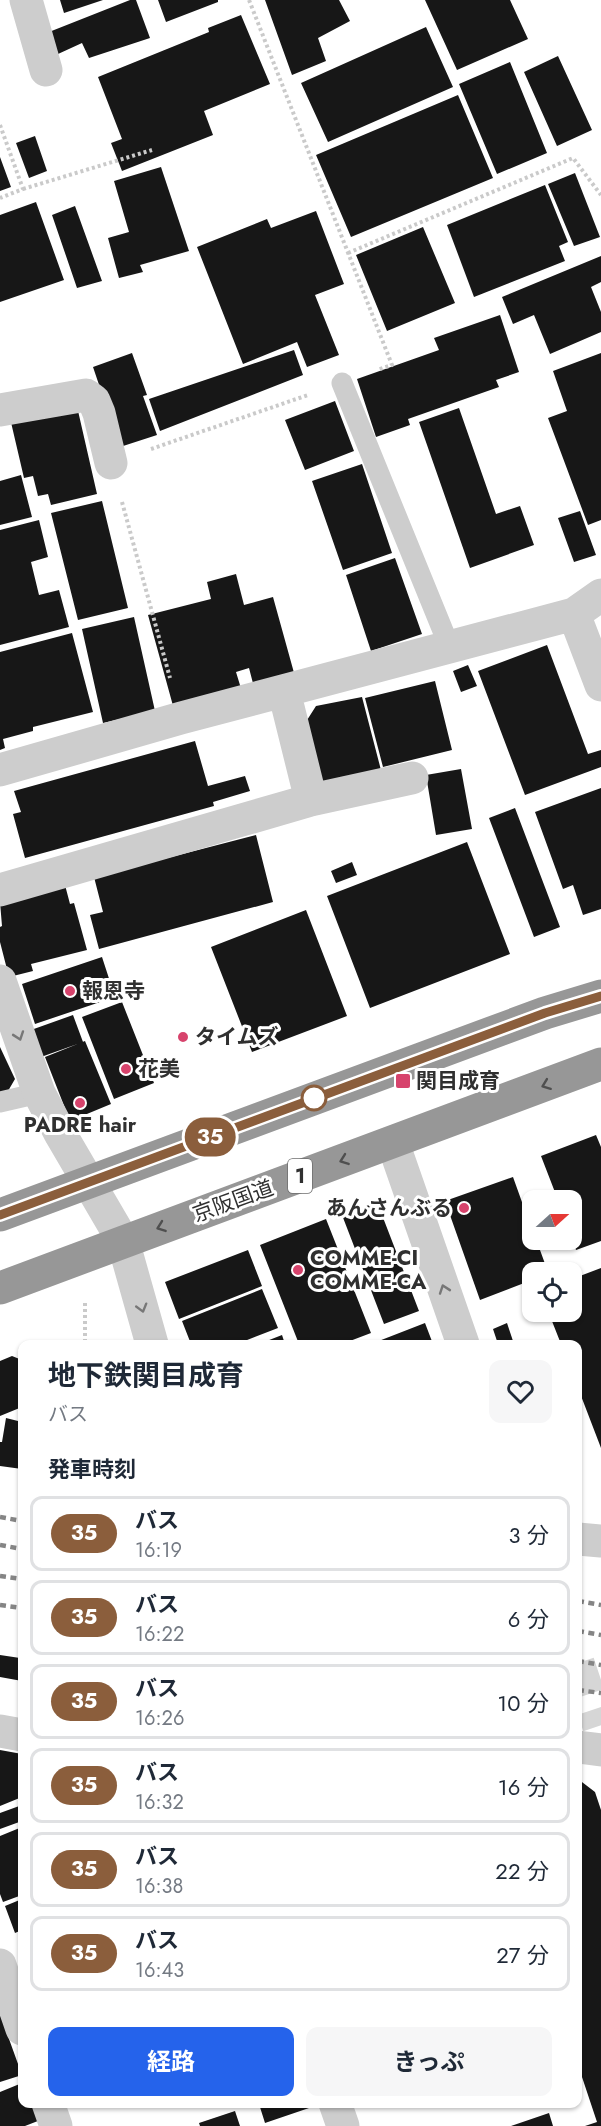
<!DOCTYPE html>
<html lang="ja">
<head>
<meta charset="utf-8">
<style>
	:root { --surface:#fff; --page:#f6f6f7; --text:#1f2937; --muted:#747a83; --line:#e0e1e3; --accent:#2563eb }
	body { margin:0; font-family:Jost,"Noto Sans JP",sans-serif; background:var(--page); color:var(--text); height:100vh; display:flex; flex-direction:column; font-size:22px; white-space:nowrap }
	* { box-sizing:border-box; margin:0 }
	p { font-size:20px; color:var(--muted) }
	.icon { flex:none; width:33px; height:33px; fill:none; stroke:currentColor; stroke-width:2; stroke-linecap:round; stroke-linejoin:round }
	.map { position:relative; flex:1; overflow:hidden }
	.sheet { position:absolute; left:18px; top:1340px; width:564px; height:768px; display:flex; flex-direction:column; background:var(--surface); border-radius:12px; box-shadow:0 2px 4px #0004 }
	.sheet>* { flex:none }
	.badge { padding:0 12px; border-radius:20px; font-size:21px; line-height:39px }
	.needle { width:39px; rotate:69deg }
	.buttons { position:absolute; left:522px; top:1190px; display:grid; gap:12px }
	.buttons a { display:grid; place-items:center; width:60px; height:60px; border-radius:12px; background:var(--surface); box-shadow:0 2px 4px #0004; font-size:30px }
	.map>.badge { position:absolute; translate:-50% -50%; box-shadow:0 0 0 3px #fff }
	h2 { padding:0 30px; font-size:22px; line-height:54px }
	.round { display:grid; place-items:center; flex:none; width:63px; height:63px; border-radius:12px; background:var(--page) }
	.summary { display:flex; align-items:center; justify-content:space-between; height:102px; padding:0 30px }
	h1 { font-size:28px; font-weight:700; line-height:45px }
	.button { display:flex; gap:12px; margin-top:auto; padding:12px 30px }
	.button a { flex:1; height:69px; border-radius:12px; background:var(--accent); color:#fff; font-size:24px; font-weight:700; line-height:69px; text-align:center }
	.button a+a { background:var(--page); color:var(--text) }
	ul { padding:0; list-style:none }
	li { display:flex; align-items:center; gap:18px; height:75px; margin:0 12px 9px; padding:0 18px; border:3px solid var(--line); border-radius:12px }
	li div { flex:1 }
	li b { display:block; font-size:22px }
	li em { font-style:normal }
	li .badge { min-width:66px; font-weight:700; text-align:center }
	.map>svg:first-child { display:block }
</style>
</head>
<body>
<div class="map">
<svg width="601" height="2126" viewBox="0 0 601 2126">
	<rect width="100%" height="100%" fill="#fff"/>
	<!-- building -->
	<path fill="#171717" d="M60 0H103L64 13Z
		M130 0H136L150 38 89 58 82 43 58 54 49 32Z
		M158 0H218V2L166 22Z
		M265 0H339L350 21 318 38 326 61 292 75Z
		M425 0H510L528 39 457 70Z
		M241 15 270 84 204 111 213 135 122 171 111 143 122 139 98 77 209 32 208 28Z
		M426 27 453 87 328 142 301 83Z
		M558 56 592 130 557 146 524 72Z
		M510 62 547 153 497 174 459 84Z
		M458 95 493 178 351 237 316 155Z
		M35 136 47 171 29 178 16 143Z
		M0 157 11 187 0 191Z
		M161 167 189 251 140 265 143 272 119 278 108 238 129 232 114 181Z
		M575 173 600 237 574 246 548 184Z
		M545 185 568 242 559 246 565 261 474 297 447 225Z
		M36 202 64 280 0 302V215Z
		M75 206 102 281 77 288 52 215Z
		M316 211 344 284 315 295 339 355 307 367 297 342 243 364 197 247 267 219 271 228Z
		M423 227 455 303 387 331 356 255Z
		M601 256V282L591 287 601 312V332L550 354 534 315 513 324 502 297Z
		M500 315 519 372 496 380 499 387 408 419 410 425 376 437 357 379 439 350 434 338Z
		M294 350 303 375 160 431 149 399Z
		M132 353 147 395 143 396 157 435 120 447 93 367Z
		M601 353V520L588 525 548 418 567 411 553 371Z
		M335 401 354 451 305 470 285 420Z
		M76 402 97 494 51 505 48 494 38 496 33 476 24 478 10 418Z
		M459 408 496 514 520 506 534 545 470 568 419 422Z
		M362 464 392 553 343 570 312 481Z
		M21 475 32 517 0 525V481Z
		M102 501 128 608 78 620 51 513Z
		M580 511 596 555 574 562 558 518Z
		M39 520 48 557 31 562 39 595 59 590 69 627 0 645V530Z
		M395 558 422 634 371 651 346 575Z
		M236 574 244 605 273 597 296 680 255 691 249 668 236 672 243 695 175 713 148 615 211 599 207 582Z
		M134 617 155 711 103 723 82 629Z
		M72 633 93 712 33 727V731L3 739 5 748 0 750V652Z
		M547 645 588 754 601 750V767L525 795 478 671Z
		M468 665 477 686 461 692 453 671Z
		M435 681 452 750 383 767 365 698Z
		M362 697 382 774 319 791 302 728 316 706Z
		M195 741 208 786 245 776 250 791 213 802 214 806 25 858 13 814 21 812 14 791Z
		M461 769 472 829 436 835 426 775Z
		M601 788V909L583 915 573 885 563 889 535 812Z
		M515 808 560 927 534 937 489 818Z
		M256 835 273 902 99 949 90 915 103 912 94 877Z
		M467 842 510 954 370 1008 327 896Z
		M352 862 357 875 336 883 331 871Z
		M65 885 70 904 74 903 87 950 31 964 33 971 9 977 0 942V927L2 926 0 902Z
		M306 910 347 1016 252 1052 211 947Z
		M102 957 115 997 35 1024 22 984Z
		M122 1002 154 1083 114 1099 82 1017Z
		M73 1015 83 1042 41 1057 31 1030Z
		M85 1041 111 1104 70 1121 45 1057Z
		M0 1047 15 1079 8 1091 0 1093Z
		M596 1135 601 1147V1241L576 1250 572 1237V1200H558L541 1156Z
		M513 1177 532 1230V1239H536L548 1272H532V1280L480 1300 445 1201Z
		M377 1202 419 1311 384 1324 342 1215Z
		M326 1219 371 1333 342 1344H299L260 1245Z
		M248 1250 262 1286 179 1319 165 1282Z
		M601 1268V1448L578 1388V1344H561L548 1311H572V1279Z
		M262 1289 278 1328 237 1344H191L182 1321Z
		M425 1323 433 1344H371Z
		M507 1323 514 1344H498L493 1329Z
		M282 1335 285 1344H259Z
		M12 1356 22 1360V1407L0 1416V1361Z
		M6 1418 22 1422V1469L0 1466V1442H2Z
		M21 1650 22 1681 0 1677V1655L20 1658Z
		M0 1750 22 1754V1797L0 1806Z
		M578 1779 595 1792 601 1810V2126H585L597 2122 578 2065Z
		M22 1805V1821L0 1829V1813Z
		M22 1827V1895L3 1902 0 1894V1836Z
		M22 1899V1930L15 1933 5 1906Z
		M0 2014 22 2075 0 2082Z
		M22 2083V2103H36L43 2119 25 2126H0V2092Z
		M261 2103H308L309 2108 265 2123 259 2104Z
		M235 2111 240 2126H200L199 2123Z
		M549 2113 553 2126H511Z"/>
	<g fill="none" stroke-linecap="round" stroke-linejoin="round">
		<!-- street-tunnel -->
		<path stroke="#d6d6d6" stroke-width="33" stroke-dasharray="33 16" stroke-linecap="butt" d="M578 1663 599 1726"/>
		<!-- path -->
		<path stroke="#cacaca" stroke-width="4" stroke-dasharray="3 3" stroke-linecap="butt" d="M249 0 392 365 377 370
			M0 125 23 189 0 198
			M23 189 152 150
			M348 253 573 158 601 195
			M151 449 308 395
			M122 502 170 678
			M85 1303V1344"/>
		<!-- lane -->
		<path stroke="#cdcdcd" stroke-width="21" d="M342 383 450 648
			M0 1102 39 1093"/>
		<!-- street -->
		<path stroke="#cdcdcd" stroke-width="33" d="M26 0 46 70
			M0 410 86 395 94 401 99 413 111 463
			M574 614 601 685
			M284 691 311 800
			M0 770 181 718 574 614 601 595
			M0 890 311 800 412 778
			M0 981 39 1093 61 1135 123 1241 152 1344
			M393 1143 463 1344
			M578 1539 601 1541
			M0 1731 22 1735
			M578 1747 601 1750
			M0 1965 22 2029
			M48 2103 56 2126
			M335 2103 343 2126"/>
		<!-- highway -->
		<path stroke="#979797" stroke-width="33" d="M0 1215 545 1013 601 996
			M0 1288 601 1064"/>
		<!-- rail -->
		<path stroke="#858585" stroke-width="4.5" stroke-dasharray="6 4.5" stroke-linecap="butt" d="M0 1517 22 1521
			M0 1545 22 1549
			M0 1576 22 1579
			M578 1601 601 1605
			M0 1605 22 1608
			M578 1631 601 1635
			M578 1661 601 1665
			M578 1690 601 1693"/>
	</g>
	<!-- one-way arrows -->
	<defs><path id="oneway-chevron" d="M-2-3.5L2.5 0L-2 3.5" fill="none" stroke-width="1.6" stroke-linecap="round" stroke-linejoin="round" transform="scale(1.5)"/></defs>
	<g stroke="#777">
		<use href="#oneway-chevron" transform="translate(19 1036) rotate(71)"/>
		<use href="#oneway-chevron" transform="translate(444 1289) rotate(-109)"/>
		<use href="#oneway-chevron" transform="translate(142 1308) rotate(74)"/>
	</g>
	<g stroke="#4f4f4f">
		<use href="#oneway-chevron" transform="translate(546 1085) rotate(159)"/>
		<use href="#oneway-chevron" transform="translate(344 1160) rotate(160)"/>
		<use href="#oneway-chevron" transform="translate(161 1227) rotate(160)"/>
	</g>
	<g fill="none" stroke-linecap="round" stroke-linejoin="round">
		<defs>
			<path id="line" d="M0 1215 545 1013 601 996"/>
		</defs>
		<!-- line casing -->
		<use href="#line" stroke="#fff" stroke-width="14"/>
		<!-- line -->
		<use href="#line" stroke="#8b5e3c" stroke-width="9"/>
	</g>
	<!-- markers -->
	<g fill="#d7436c" stroke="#fff" stroke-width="2">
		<circle cx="70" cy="991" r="6"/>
		<circle cx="183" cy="1037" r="6"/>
		<circle cx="126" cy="1069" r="6"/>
		<rect x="395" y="1073" width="16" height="16" rx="3"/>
		<circle cx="80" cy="1103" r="6"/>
		<circle cx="464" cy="1208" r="6"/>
		<circle cx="298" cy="1270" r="6"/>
	</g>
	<circle fill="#fff" stroke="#8b5e3c" stroke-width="3" cx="314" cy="1098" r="12"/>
	<g text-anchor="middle" stroke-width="6" stroke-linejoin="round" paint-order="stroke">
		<!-- shield labels -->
		<rect fill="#fff" stroke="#6e6e6e" stroke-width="1.5" x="288" y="1159" width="24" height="34" rx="4.5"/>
		<g font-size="20" font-weight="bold" fill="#303030">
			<text x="300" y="1183">1</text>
		</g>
		<!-- poi labels -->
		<g font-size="21" font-weight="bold" fill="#303030" stroke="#fff" text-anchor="start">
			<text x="82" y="998">報恩寺</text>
			<text x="195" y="1044">タイムズ</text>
			<text x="138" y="1076">花美</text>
			<text x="416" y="1088">関目成育</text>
			<text x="80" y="1132" text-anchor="middle">PADRE hair</text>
			<text x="452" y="1215" text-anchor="end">あんさんぶる</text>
			<text x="310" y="1265">COMME-CI<tspan x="310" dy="24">COMME-CA</tspan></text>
		</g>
		<!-- street labels -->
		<g font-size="21" fill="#303030" stroke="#fff">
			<text transform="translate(233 1201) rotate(-20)" y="7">京阪国道</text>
		</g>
	</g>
</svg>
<div class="buttons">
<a><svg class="needle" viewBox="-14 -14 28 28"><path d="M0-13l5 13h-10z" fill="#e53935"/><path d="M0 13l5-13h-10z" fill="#747a83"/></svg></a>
<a><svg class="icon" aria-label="locate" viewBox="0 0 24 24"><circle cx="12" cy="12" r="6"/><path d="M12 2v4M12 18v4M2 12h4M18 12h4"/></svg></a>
</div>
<b class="badge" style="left:210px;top:1137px;background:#8b5e3c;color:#fff">35</b>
<section class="sheet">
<div class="summary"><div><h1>地下鉄関目成育</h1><p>バス</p></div><a class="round"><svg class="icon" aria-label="heart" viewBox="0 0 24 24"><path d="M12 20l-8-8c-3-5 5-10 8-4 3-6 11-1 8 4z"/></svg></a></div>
<h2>発車時刻</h2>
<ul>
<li><span class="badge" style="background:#8b5e3c;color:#fff">35</span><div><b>バス</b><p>16:19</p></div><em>3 分</em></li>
<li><span class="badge" style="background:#8b5e3c;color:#fff">35</span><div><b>バス</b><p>16:22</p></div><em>6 分</em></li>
<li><span class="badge" style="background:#8b5e3c;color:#fff">35</span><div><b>バス</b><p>16:26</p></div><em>10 分</em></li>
<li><span class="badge" style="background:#8b5e3c;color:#fff">35</span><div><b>バス</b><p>16:32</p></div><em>16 分</em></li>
<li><span class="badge" style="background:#8b5e3c;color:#fff">35</span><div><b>バス</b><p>16:38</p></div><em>22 分</em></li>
<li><span class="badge" style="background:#8b5e3c;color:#fff">35</span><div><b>バス</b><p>16:43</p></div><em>27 分</em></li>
</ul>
<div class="button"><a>経路</a><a>きっぷ</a></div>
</section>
</div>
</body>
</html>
